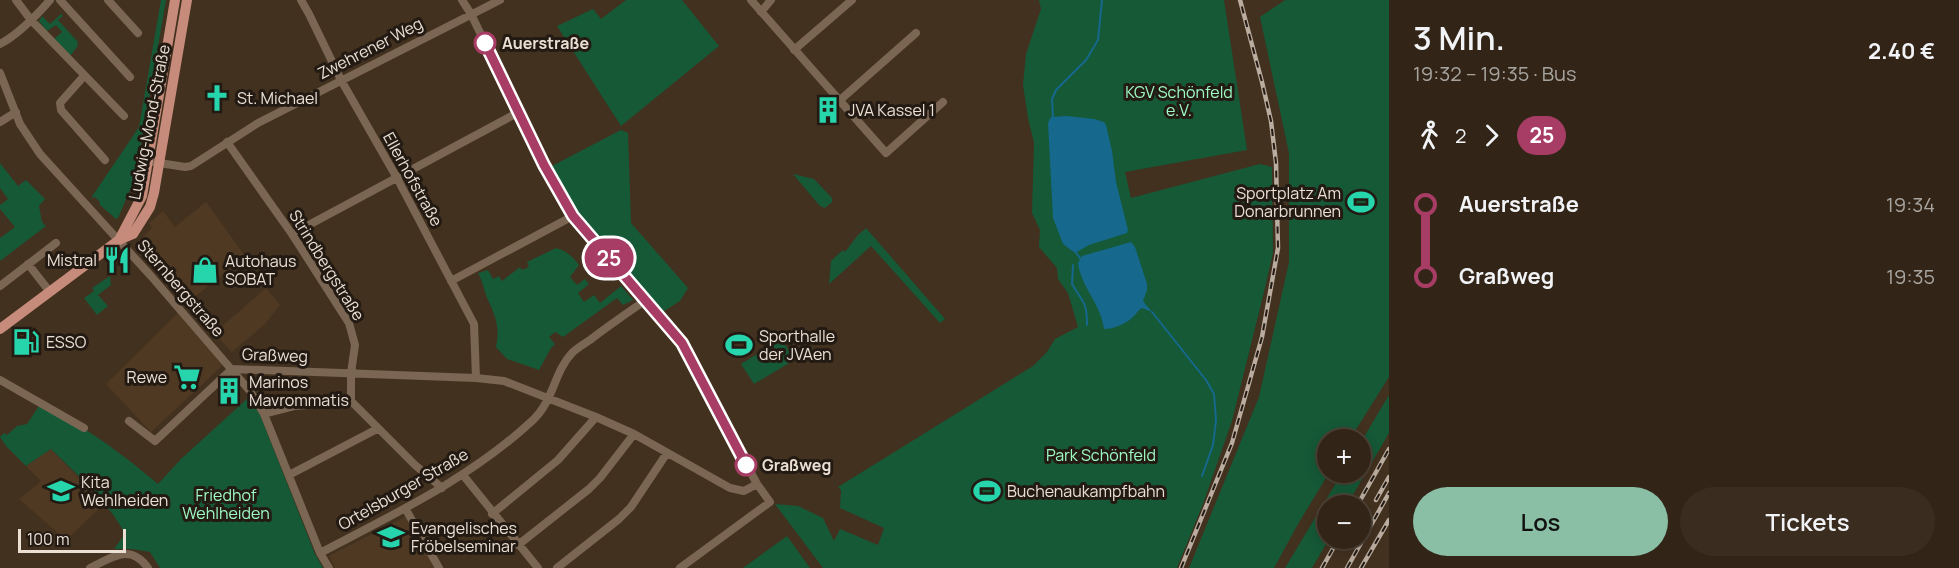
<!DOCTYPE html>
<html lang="de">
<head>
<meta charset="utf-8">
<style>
	:root { --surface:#322517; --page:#3a2d20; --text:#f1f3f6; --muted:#a8a5a1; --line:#4d4236; --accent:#8abfa5 }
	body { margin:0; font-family:Manrope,sans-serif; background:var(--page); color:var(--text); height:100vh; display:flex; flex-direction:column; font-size:22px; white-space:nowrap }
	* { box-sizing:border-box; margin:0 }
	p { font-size:20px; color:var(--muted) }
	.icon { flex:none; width:33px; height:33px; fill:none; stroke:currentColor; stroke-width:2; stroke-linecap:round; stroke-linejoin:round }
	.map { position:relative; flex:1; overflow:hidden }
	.sheet { display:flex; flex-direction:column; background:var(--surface); width:570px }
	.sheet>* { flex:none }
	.badge { padding:0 12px; border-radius:20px; font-size:21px; line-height:39px }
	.tools { position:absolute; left:1317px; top:429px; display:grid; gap:12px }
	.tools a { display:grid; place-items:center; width:54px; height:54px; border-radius:50%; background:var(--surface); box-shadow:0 3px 15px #0003,0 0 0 2px var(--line); font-size:30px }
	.scale { position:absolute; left:18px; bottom:15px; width:108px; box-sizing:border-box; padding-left:6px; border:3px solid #ece0d5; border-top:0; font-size:16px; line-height:21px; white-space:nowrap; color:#ece0d5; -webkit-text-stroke:4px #231b13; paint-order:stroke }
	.map>.badge { position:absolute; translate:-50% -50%; box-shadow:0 0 0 3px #fff }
	.legs { display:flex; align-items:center; gap:9px; height:66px; padding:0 24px; font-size:20px }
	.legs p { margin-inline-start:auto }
	.overview { display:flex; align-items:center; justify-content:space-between; height:102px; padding:0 24px }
	h1 { font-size:33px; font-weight:600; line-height:45px }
	.button { display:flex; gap:12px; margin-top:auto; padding:12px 24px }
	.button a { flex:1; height:69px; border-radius:36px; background:var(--accent); color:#111; font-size:24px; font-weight:600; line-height:69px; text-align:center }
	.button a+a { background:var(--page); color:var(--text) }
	ul { padding:0 24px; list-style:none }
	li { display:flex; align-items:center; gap:21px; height:72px; font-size:22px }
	li i { display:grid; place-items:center; width:9px; height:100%; margin:0 8px; background:currentColor }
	li i::after { content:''; width:15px; height:15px; margin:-8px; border:4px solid; border-radius:50%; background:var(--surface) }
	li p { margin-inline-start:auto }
	li:first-child i { background:linear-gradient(#0000 50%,currentColor 0) }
	li:last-child i { background:linear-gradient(currentColor 50%,#0000 0) }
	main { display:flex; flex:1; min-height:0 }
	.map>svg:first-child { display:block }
</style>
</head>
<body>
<main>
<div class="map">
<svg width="1389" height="568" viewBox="0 0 1389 568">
	<rect width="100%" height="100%" fill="#43311f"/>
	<!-- built -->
	<path fill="#503922" d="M206 202 245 256 187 303 137 243 152 228 149 223 163 211 175 227Z
		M266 288 280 305 264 325 232 352 214 333Z
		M178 313 223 365 151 432 106 384Z
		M51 449 104 504 66 540 19 499 37 485 41 481 26 466Z
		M405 517 434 568H335L329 556Z"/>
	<!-- green -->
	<path fill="#155937" d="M161 0H166L139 157 133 183 118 218 116 219 99 204 100 202 95 197 91 198 139 127Z
		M626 0H682L719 46 621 126 557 26 593 9 601 19Z
		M1039 0H1224L1247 150 1125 172 1131 198 1260 164 1272 167 1273 253 1264 292 1232 421 1203 504 1177 568H823L775 504 798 506 823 518 834 541 840 529 878 545 884 528 840 508 841 490 838 487 1033 366 1047 352 1055 339 1078 327 1068 293 1058 279 1057 268 1039 247 1040 230 1032 213 1034 143 1028 118 1023 85 1026 54 1041 9Z
		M1285 0H1389V377L1350 439 1328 440V472L1329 473 1298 524 1274 568H1189L1259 397 1289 262V153L1260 17Z
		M61 14 63 16 58 20 78 42 77 47 70 56 54 39 62 32 56 25 47 31 39 21 42 16 50 24Z
		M621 130 628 133 631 223 688 288 680 301 661 313 575 214 548 168Z
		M0 163 18 186 26 180 45 199 39 206 42 222 46 226 0 261V238L15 227 0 209V205L8 199 0 188Z
		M793 174 814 179 832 198V202L825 208 820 206Z
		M866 228 945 319 940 323 871 246 829 284 831 261 843 250 845 252 858 235Z
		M556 248C567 251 572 256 579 265L570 277 577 285 585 279 589 284 578 293 584 302 594 295 600 303 621 286 633 300 623 305 617 298 563 337 555 332 549 337 555 344 551 348 539 370 507 359 496 347C500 328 496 317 488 300 484 291 483 282 478 273L488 270 493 279 499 276 502 281 520 267 522 270 529 267 527 262Z
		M110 276 111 285 98 295 108 306 97 315 84 298 94 291 92 288Z
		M781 339 794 358 812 347 813 349 754 384 741 364Z
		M1389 395V433L1347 505 1328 506 1329 539 1312 568H1285L1342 473 1360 472 1361 442Z
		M249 397 260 415 315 554 323 568H160L150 552 132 549H114L125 534C108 501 77 475 51 449L26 466 6 446 0 437 4 433 7 435 17 426 27 424 39 406C73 416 130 460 158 484L181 459Z
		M787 536 810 568H743Z"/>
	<!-- water -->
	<path fill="#16688c" d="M1067 116 1094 119 1104 122 1106 125 1112 151 1116 182 1128 230 1127 233 1089 245 1075 253 1063 244 1053 218 1048 123 1051 117Z
		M1131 242 1135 247 1147 284V290L1143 301 1152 312 1142 308C1137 311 1136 315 1132 318 1125 324 1114 329 1104 329 1101 304 1081 287 1078 263L1082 256Z"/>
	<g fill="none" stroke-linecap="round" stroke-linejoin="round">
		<!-- stream -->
		<path stroke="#16688c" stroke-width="2" d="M1053 118 1052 99 1056 90 1086 60 1098 40 1102 0
			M1075 251 1082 261
			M1073 265 1072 284C1083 303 1087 301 1087 325
			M1152 312 1206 380 1214 394 1216 420 1213 445 1202 476"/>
		<!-- minor -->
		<path stroke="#7a6653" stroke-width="8" d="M16 0 31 20 124 116
			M60 0 130 77
			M108 0 138 33
			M301 0 309 14 341 80 397 178 474 324 476 378
			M462 0 471 14 544 165 573 216 682 343 757 484 770 502 680 568
			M751 0 886 153 943 102
			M761 12 771 0
			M0 44C19 34 36 16 50 0
			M794 50 852 0
			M0 73 20 124 40 154 151 276 250 391 264 414 320 553 329 568
			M84 76 60 103 61 110 105 160
			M839 101 916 33
			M0 122 16 112
			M227 142 292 234 349 323 355 345 351 373V401L415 465 442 488
			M153 162 185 167 191 166 258 123 500 0
			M292 234 519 112
			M28 264 50 292
			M451 281 573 216
			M0 286 56 243
			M232 369 476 378 504 381 596 417 634 434 730 488 744 491 757 484
			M0 380 84 428
			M264 414 295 406 351 401
			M129 421 155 441 232 369
			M289 475 377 429
			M463 475 538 568
			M405 508 439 568
			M492 514 558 460 596 417
			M518 545 589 489 600 478 634 434
			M320 553C394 514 471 478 533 420 554 400 554 372 572 353 577 348 584 344 590 340 608 326 627 313 646 300
			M90 568C113 557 130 543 148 568
			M557 568 619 519 631 507 667 453"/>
		<!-- major -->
		<path stroke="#c68b7a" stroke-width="10" d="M119 240 142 196 175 0
			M0 329 119 240 133 234 150 207 154 193 187 0"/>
		<defs>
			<path id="rail" d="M1376 500 1389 477
				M1357 506 1389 449
				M1181 568 1232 443 1262 337 1278 248 1276 163 1271 121 1262 82 1240 0
				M1322 568 1339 538
				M1347 568 1389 493
				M1361 568 1389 520"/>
		</defs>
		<!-- rail casing -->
		<use href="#rail" stroke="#baac9f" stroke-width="4.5"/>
		<!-- rail -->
		<use href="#rail" stroke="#231b13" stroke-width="2" stroke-dasharray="7" stroke-linecap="butt"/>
	</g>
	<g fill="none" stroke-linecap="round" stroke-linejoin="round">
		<defs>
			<path id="line-1" d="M485 43 544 165 573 216 682 343 746 465"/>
		</defs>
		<!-- line-1 casing -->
		<use href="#line-1" stroke="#fff" stroke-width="14"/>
		<!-- line-1 -->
		<use href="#line-1" stroke="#a73c65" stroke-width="9"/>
	</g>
	<!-- icons -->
	<defs>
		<symbol id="church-bare" viewBox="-9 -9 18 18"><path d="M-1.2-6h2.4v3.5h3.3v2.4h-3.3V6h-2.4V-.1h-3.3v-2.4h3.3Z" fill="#27d5ad" stroke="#231b13" stroke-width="2.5" paint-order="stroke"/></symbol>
		<symbol id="building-bare" viewBox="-9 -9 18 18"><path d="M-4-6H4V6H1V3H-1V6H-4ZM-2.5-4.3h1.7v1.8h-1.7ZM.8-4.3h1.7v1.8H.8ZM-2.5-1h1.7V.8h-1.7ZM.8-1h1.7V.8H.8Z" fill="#27d5ad" stroke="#231b13" stroke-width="2.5" paint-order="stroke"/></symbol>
		<symbol id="stadium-bare" viewBox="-9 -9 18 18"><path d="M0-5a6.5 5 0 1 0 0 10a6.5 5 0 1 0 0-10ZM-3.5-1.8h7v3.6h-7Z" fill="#27d5ad" stroke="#231b13" stroke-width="2.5" paint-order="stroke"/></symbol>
		<symbol id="restaurant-bare" viewBox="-9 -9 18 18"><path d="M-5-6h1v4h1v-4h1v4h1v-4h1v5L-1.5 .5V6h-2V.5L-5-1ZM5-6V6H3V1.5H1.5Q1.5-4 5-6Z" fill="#27d5ad" stroke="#231b13" stroke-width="2.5" paint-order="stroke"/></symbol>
		<symbol id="shop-bare" viewBox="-9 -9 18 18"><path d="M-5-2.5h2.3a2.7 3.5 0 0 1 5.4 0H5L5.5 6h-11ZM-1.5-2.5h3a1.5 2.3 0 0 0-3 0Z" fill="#27d5ad" stroke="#231b13" stroke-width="2.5" paint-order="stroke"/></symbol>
		<symbol id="fuel-bare" viewBox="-9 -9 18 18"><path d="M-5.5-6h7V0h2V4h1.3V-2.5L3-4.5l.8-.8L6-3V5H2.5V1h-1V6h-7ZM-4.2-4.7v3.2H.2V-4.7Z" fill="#27d5ad" stroke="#231b13" stroke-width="2.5" paint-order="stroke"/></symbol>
		<symbol id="supermarket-bare" viewBox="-9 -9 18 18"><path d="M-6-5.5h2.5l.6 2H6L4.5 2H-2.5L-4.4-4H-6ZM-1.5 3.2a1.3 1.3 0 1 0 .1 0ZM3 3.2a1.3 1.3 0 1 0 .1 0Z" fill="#27d5ad" stroke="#231b13" stroke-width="2.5" paint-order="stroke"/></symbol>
		<symbol id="school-bare" viewBox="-9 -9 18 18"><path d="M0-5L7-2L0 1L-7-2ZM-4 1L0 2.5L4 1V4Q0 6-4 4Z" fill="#27d5ad" stroke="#231b13" stroke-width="2.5" paint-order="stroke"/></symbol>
	</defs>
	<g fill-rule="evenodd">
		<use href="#church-bare" x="198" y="79" width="38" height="38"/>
		<use href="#building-bare" x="809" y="91" width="38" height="38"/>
		<use href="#stadium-bare" x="1342" y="183" width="38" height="38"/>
		<use href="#restaurant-bare" x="98" y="241" width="38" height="38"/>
		<use href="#shop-bare" x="186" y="251" width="38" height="38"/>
		<use href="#fuel-bare" x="7" y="323" width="38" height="38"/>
		<use href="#stadium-bare" x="720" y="326" width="38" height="38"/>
		<use href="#supermarket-bare" x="168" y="358" width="38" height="38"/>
		<use href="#building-bare" x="210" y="372" width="38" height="38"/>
		<use href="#school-bare" x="42" y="472" width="38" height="38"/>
		<use href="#stadium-bare" x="968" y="472" width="38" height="38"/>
		<use href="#school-bare" x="372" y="518" width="38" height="38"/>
	</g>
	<!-- markers -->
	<g fill="#fff" stroke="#a73c65" stroke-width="3">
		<circle cx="485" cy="43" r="10"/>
		<circle cx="746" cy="465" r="10"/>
	</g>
	<g text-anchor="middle" stroke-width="6" stroke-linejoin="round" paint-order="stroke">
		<!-- stop labels -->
		<g font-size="16" font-weight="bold" fill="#ece0d5" stroke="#231b13" text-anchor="start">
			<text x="502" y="49">Auerstraße</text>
			<text x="762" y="471">Graßweg</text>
		</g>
		<!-- street labels -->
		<g font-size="16" fill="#ece0d5" stroke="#231b13">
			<text transform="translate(370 48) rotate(-27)" y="6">Zwehrener Weg</text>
			<text transform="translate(149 122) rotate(-79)" y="6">Ludwig-Mond-Straße</text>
			<text transform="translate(413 179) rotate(61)" y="6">Ellerhofstraße</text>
			<text transform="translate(327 265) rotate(58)" y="6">Strindbergstraße</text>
			<text transform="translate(181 288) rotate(49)" y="6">Sternbergstraße</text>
			<text transform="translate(275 355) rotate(2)" y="6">Graßweg</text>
			<text transform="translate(403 489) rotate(-30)" y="6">Ortelsburger Straße</text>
		</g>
		<!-- park labels -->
		<g font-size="16" fill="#9dfac3" stroke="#231b13">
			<text x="1179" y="98">KGV Schönfeld<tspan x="1179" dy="18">e.V.</tspan></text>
			<text x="1101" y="461">Park Schönfeld</text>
			<text x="226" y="501">Friedhof<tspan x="226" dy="18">Wehlheiden</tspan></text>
		</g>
		<!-- poi labels -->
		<g font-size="16" fill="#ece0d5" stroke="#231b13" text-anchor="start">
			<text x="237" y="104">St. Michael</text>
			<text x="848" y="116">JVA Kassel 1</text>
			<text x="1341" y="199" text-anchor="end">Sportplatz Am<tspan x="1341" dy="18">Donarbrunnen</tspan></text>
			<text x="97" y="266" text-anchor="end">Mistral</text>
			<text x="225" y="267">Autohaus<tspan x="225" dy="18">SOBAT</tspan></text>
			<text x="759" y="342">Sporthalle<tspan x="759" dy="18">der JVAen</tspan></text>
			<text x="46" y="348">ESSO</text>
			<text x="167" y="383" text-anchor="end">Rewe</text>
			<text x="249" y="388">Marinos<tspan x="249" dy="18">Mavrommatis</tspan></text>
			<text x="81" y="488">Kita<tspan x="81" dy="18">Wehlheiden</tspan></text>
			<text x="1007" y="497">Buchenaukampfbahn</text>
			<text x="411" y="534">Evangelisches<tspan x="411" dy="18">Fröbelseminar</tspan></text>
		</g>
	</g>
</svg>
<div class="tools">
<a>+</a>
<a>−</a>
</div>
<div class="scale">100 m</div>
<b class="badge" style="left:609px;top:258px;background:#a73c65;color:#fff">25</b>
</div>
<section class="sheet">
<div class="overview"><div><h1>3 Min.</h1><p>19:32 – 19:35 · Bus</p></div><b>2.40 €</b></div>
<div class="legs"><svg class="icon" aria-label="walk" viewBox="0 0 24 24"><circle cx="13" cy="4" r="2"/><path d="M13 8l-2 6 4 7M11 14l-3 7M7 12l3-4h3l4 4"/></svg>2<svg class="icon" aria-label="forward" viewBox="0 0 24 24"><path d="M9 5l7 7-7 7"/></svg><b class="badge" style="background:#a73c65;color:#fff">25</b></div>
<ul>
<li><i style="color:#a73c65"></i><b>Auerstraße</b><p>19:34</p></li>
<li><i style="color:#a73c65"></i><b>Graßweg</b><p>19:35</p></li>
</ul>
<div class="button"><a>Los</a><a>Tickets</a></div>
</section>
</main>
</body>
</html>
